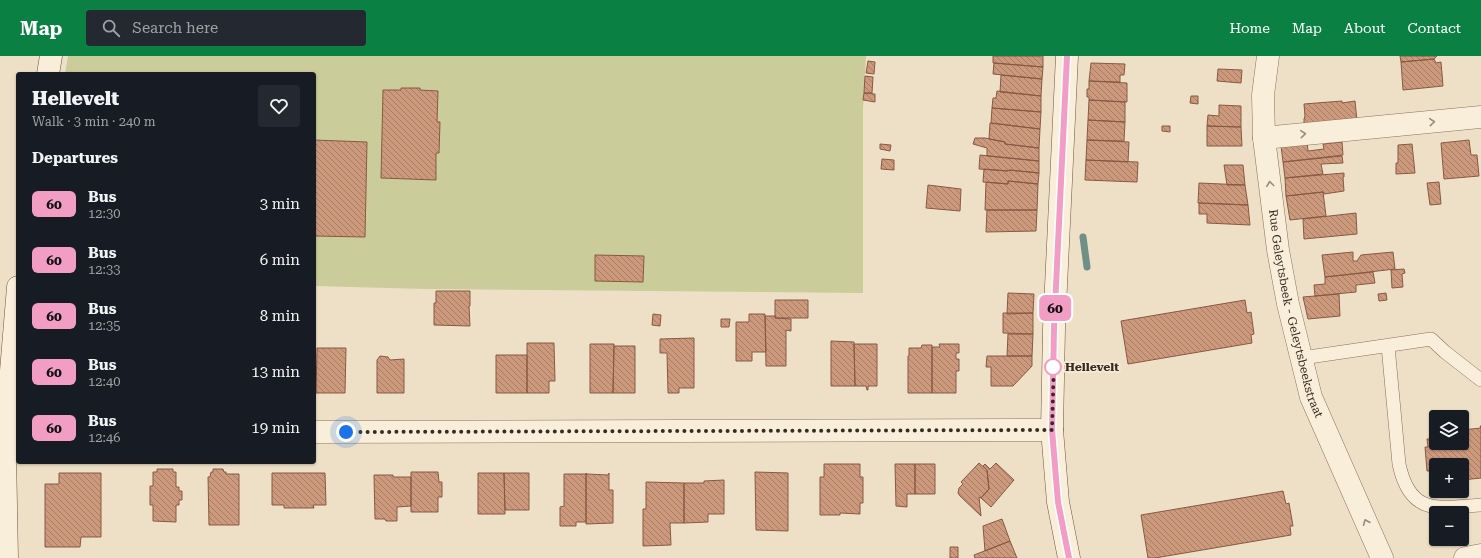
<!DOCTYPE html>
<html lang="en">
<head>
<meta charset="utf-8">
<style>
	:root { --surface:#171b24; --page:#242831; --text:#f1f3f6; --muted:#9ea1a6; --accent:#0b8043 }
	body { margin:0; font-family:"Roboto Serif",serif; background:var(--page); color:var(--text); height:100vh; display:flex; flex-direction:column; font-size:15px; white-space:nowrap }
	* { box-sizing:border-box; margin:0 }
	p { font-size:13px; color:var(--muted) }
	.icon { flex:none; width:22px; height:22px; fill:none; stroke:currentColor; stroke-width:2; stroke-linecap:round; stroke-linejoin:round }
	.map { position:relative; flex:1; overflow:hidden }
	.side { position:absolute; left:16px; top:16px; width:300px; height:392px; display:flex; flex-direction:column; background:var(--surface); border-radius:4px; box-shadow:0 1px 3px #0004 }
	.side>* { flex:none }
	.badge { padding:0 8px; border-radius:6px; font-size:14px; line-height:26px }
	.controls { position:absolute; left:1429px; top:354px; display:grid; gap:8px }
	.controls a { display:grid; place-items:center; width:40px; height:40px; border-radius:4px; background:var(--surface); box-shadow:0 1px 3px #0004; font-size:20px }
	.you { position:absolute; width:20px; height:20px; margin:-10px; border:3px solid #fff; border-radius:50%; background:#1a73e8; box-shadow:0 0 0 6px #1a73e833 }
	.map>.badge { position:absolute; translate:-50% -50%; box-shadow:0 0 0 2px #fff }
	h2 { padding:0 16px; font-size:15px; line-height:36px }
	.round { display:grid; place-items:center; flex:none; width:42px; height:42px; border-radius:4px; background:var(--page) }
	.summary { display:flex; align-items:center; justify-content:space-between; height:68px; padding:0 16px }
	h1 { font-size:19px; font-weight:800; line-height:30px }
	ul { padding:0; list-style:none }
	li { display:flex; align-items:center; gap:12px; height:56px; padding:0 16px }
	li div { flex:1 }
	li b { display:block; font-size:15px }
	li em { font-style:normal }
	li .badge { min-width:44px; font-weight:700; text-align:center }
	header { display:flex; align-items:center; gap:24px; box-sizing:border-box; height:56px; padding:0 20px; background:var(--accent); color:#fff }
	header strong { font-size:19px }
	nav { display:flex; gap:22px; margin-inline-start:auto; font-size:14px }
	.search { width:280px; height:36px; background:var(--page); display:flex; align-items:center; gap:10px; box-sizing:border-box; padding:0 14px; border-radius:4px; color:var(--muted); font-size:15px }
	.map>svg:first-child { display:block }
</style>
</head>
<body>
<header>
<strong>Map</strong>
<div class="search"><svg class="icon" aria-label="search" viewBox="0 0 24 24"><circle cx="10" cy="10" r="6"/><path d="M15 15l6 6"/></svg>Search here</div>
<nav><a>Home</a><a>Map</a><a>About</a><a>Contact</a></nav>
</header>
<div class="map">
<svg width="1481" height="502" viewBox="0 0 1481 502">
	<defs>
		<pattern id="building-back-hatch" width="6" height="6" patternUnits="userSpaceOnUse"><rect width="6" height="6" fill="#cc997d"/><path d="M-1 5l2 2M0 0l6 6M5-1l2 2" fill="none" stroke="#a77d66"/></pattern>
	</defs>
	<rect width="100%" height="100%" fill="#eee0c6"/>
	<!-- park -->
	<path fill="#cacc9a" d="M68 0H866L863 53V237L426 233 314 230V18H65Z"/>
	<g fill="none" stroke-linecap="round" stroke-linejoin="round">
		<!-- stream -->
		<path stroke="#6e9086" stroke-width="7" d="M1083 181 1087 211"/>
	</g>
	<!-- building -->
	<path fill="url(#building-back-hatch)" stroke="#885942" d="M993 0H1043V11L993 7Z
		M1400 0H1437L1434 3 1401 6Z
		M1434 3 1436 7 1441 6 1443 30 1403 34 1401 6Z
		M868 5 875 6 874 18 866 17Z
		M994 7 1043 11 1042 23 993 18Z
		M1091 7 1125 8 1124 19H1120V26L1089 25Z
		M1218 13 1242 14 1241 27 1217 25Z
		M1001 19 1042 23 1041 40 1000 36Z
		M865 20 873 21 872 37H864Z
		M1089 25 1127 27V46L1089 44V41H1087V33H1089Z
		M401 32H420V34L438 35 437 66H440L439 97H436V124L381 122 383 34H401Z
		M997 35 1041 40V56L992 52 993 42H996Z
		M864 37 875 38V46L863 44Z
		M1191 40H1198V48L1190 47Z
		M1089 44 1125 46V66L1088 64Z
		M1342 45V47L1355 45 1357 65 1306 69 1304 67V63L1305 60 1304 48Z
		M1219 49 1241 50V71L1207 70 1208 59 1219 60Z
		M992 52 1041 56 1040 73 991 67Z
		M1088 64 1125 66 1124 85 1087 84Z
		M990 67 1040 73 1039 92 1005 88V86L989 83Z
		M1162 70H1170V76L1162 75Z
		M1207 70 1241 71 1242 90H1207Z
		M975 82H985L1005 86V88L1039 92V105L987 100V92L973 88Z
		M314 84 367 86 365 181 314 180Z
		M1087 84 1129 86 1128 106 1086 104Z
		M1469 84 1471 99H1477L1479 120 1444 123 1441 87Z
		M1307 86 1308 95 1324 93 1323 88 1342 86 1343 99 1283 106 1281 90Z
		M880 88 891 89 890 95 880 93Z
		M1412 88 1415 117 1396 118V107H1398V89Z
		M980 99 1039 105V117L1009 114 1008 115 979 113Z
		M1342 100 1343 107 1321 108 1323 118 1285 122 1283 106Z
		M882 103 894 104V114L881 113Z
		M1086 104 1138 106 1137 126 1085 124Z
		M1224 109H1243L1245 129H1227Z
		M984 113 1008 115 1009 114 1039 117 1038 128 1008 125V128L983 126Z
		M1344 117V121H1343L1344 135 1324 138 1323 136 1286 140 1285 122Z
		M1008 125 1038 128 1037 154H985L986 126 1008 128Z
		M1439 126 1441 148 1430 149 1427 127Z
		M1199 127 1245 129 1248 149 1198 147Z
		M928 129 961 133 960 155 926 152Z
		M1323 136 1326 160 1290 164 1286 140Z
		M1199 147 1248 149 1250 169 1207 167V158H1199Z
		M987 154H1037L1036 175 986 176Z
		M1356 157 1357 178 1304 183 1303 163Z
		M1353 196V205H1357L1361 199 1393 196 1395 213 1325 221 1322 199Z
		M595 199 644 200 643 226 595 225Z
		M1404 213 1405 217 1402 218 1403 231 1392 232 1391 214Z
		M1373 216 1375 227 1356 229V236L1315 240 1314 229 1325 228V221Z
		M436 235H470V250H469L470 270 434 269V247H436Z
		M1008 237 1034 238 1033 257 1007 258Z
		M1386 237 1387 244 1379 245 1378 238Z
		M1339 238 1340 260 1308 263 1303 241Z
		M775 244H808V262H775Z
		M1245 244 1247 257 1251 256 1254 278 1251 279 1252 287 1128 308 1121 265Z
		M1003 257H1033V278L1003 277Z
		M653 258 661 259 660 270 652 269Z
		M749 258H765L766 296H752V305H736V266H749Z
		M765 260H775V262L791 263V275L786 274V310H766Z
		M721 263H730L729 271H721Z
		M1008 278H1033L1032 300H1007Z
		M694 282V332H679V337H668L667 297H660V283Z
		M831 285 854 286 855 330H831Z
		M527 287H554L555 325H549V337H527Z
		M590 288H614L613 337H590Z
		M854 288H877V330H868V334H867L866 330H855Z
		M939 288H959V297H956V303H959V315H956V337H932V291H940Z
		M922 289H932V337H908V300H909V292H921Z
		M614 290H635V337H613Z
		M317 292H346L345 337H316Z
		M496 299H527V337H496Z
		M380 300 388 301 390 304 404 303V337H377V304Z
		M987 300H1032V310L1013 330H991V311H986Z
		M1480 370H1481V422L1462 424V409H1436V423H1431L1430 415H1427L1425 391H1428L1427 383 1436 382V387H1462V374L1481 372Z
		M979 407 987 414 989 433 981 442 979 441 981 460 960 440 958 437 959 432 963 428 961 426Z
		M996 407 1014 424 991 451 981 442 989 433 987 414 983 410 985 408 990 413Z
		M824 408H860V421H863V447H860V458L840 457V459H820V421H824Z
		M895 408H915V438H907V451L896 450Z
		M915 408H935V438H915Z
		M157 413H173V416H176V431H179V435H182V444H179V449H176V466L153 465V449H150V430H153V416H157Z
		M213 413H223L224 416H226V418H239V469H209L208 421H210L211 416H213Z
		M411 416H438L439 426H442V441H438V456H411Z
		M755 416 788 417V475L756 474Z
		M59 417H101V481H81L80 491H45V428H59Z
		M272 417H325L326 449H313L314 452H284V449H272Z
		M478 417H504L505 458H478Z
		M504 417H529V454H505Z
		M586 417 587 418 608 419 609 417V434H613V467L586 468Z
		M564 418H586V466H576V470H560V451L564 450Z
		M374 419H393V421H411V450L397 451V465H386L385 463H375Z
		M724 424V458H708V466L684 467V427H704V425Z
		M646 426 684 427V467H670L671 489 643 490V453H646Z
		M1283 435 1286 448 1289 447 1293 470H1290L1291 479 1155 502H1148L1141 459Z
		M1002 463 1010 485 985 495 983 470Z
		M1010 485 1017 502H975L974 499Z
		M950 491H958V502H950Z"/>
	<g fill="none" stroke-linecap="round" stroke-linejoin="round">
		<defs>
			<path id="lane" d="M1388 290 1399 408C1410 460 1438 452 1481 449
				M1302 302 1431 283 1445 296 1481 324"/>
			<g id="street">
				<path id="s1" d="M1268 0 1263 39 1264 82 1278 194 1288 248 1311 341 1382 502"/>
				<path d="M1264 82 1481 61"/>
				<path d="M314 376 1052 374"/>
				<path d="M1465 502 1481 499"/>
			</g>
			<path id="secondary" d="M1067 0 1054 272 1052 374 1058 446 1069 502
				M48 18 51 0
				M7 502 5 397 6 375 18 231"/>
		</defs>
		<!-- lane casing -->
		<use href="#lane" stroke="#8a715c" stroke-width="14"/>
		<!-- street casing -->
		<use href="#street" stroke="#8a715c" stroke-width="23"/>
		<!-- secondary casing -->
		<use href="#secondary" stroke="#6b533f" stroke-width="23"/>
		<!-- lane -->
		<use href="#lane" stroke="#f9eeda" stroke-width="13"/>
		<!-- street -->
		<use href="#street" stroke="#f9eeda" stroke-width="22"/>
		<!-- secondary -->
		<use href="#secondary" stroke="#f9eeda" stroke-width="22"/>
	</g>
	<!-- one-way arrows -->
	<defs><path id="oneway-chevron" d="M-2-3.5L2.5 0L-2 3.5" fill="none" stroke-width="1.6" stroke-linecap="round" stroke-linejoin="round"/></defs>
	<g stroke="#9a8c7d">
		<use href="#oneway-chevron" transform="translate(1432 66) rotate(-5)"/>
		<use href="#oneway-chevron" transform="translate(1303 78) rotate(-5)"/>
		<use href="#oneway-chevron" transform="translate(1270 128) rotate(-97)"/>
		<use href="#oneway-chevron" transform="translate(1366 466) rotate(-113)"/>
	</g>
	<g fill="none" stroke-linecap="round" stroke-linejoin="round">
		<defs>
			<path id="line" d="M1067 0 1054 272 1052 374 1058 446 1069 502"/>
		</defs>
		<!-- line casing -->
		<use href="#line" stroke="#fff" stroke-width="9"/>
		<!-- line -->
		<use href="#line" stroke="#f29dc3" stroke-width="6"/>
		<!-- walk -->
		<path stroke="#3a2b20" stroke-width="4" stroke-dasharray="0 7.2" d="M346 376 1052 374 1054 304 1053 311"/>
	</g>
	<!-- markers -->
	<circle fill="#fff" stroke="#f29dc3" stroke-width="2" cx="1053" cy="311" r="8"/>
	<g text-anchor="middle" stroke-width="3.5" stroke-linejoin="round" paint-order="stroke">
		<!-- street labels -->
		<g font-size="12" fill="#3a2b20" stroke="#f5ead6">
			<text dy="4" stroke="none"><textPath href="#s1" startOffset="261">Rue Geleytsbeek - Geleytsbeekstraat</textPath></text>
		</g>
		<!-- stop labels -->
		<g font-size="12" font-weight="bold" fill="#3a2b20" stroke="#f5ead6" text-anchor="start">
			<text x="1065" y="315">Hellevelt</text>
		</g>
	</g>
</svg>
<div class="controls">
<a><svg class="icon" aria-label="layers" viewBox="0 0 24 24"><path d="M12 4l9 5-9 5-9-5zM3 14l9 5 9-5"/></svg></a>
<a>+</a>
<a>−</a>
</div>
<div class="you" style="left:346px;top:376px"></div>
<b class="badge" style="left:1055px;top:252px;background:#f29dc3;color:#111">60</b>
<section class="side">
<div class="summary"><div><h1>Hellevelt</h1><p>Walk · 3 min · 240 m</p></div><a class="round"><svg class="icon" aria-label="heart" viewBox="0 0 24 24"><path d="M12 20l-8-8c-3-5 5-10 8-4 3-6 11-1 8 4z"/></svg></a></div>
<h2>Departures</h2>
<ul>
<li><span class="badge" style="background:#f29dc3;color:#111">60</span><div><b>Bus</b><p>12:30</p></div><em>3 min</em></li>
<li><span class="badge" style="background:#f29dc3;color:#111">60</span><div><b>Bus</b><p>12:33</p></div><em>6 min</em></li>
<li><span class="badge" style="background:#f29dc3;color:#111">60</span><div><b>Bus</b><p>12:35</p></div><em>8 min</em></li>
<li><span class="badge" style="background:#f29dc3;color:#111">60</span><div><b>Bus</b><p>12:40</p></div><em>13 min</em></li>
<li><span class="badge" style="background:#f29dc3;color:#111">60</span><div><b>Bus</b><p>12:46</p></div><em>19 min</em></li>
</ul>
</section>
</div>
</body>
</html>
